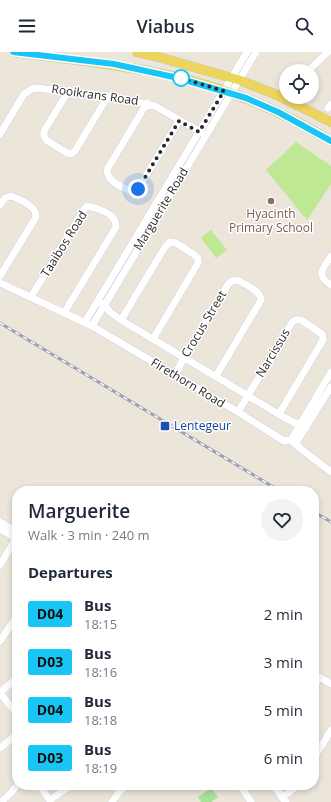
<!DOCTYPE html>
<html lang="en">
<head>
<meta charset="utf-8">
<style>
	:root { --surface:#fff; --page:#f2f2f3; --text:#1f2937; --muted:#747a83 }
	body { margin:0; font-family:"Open Sans",sans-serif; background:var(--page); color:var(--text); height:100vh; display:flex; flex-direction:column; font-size:15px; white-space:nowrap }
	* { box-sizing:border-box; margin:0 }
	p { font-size:13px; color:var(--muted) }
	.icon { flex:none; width:22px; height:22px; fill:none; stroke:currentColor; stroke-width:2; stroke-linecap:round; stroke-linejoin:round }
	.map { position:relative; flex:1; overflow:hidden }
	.side { position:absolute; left:12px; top:434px; width:307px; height:304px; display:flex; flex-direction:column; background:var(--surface); border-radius:16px; box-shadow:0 2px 6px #0003 }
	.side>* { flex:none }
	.badge { padding:0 8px; border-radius:3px; font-size:14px; line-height:26px }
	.buttons { position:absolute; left:279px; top:12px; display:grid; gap:8px }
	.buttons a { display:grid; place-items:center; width:40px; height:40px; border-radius:50%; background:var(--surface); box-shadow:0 2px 6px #0003; font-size:20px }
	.you { position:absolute; width:20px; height:20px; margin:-10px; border:3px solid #fff; border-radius:50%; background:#1a73e8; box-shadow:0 0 0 6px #1a73e833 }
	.map>.badge { position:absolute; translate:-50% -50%; box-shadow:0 0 0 2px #fff }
	h2 { padding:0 16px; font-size:15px; line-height:36px }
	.round { display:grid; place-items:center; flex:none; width:42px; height:42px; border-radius:21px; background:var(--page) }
	.overview { display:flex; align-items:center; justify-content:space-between; height:68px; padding:0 16px }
	h1 { font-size:19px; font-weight:600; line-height:30px }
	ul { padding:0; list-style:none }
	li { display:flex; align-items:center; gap:12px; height:48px; padding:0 16px }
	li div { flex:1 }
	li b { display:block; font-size:15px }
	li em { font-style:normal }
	li .badge { min-width:44px; font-weight:700; text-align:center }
	header { display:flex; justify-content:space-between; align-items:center; height:52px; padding:0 16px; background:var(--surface); font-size:18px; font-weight:600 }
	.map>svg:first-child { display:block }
</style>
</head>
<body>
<header><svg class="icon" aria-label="menu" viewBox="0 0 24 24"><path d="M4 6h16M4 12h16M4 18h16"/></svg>Viabus<svg class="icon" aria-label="search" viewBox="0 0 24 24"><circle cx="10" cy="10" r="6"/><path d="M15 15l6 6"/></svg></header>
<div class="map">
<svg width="331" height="750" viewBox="0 0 331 750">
	<rect width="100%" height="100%" fill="#ebe5da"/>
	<!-- green -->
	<path fill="#abe197" d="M211 736 218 745 211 750H201L198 745Z"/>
	<!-- pitch -->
	<path fill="#bee893" d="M296 90 331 114V132L307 168 266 118Z
		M211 178 227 198 216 206 201 186Z"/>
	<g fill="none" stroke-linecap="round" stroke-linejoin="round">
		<defs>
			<path id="minor" d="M308 19 328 0
				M69 38 44 79V84L46 88 67 101 71 102 75 99 108 44
				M147 51 108 116C104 129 123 136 133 140L138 137 179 69
				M328 56 331 52
				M0 82 24 42 32 37 36 36 108 44 155 54 204 82
				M0 153 5 146 11 144C19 147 37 154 36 165L0 224
				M331 204C323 217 315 223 331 233
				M0 231 92 274 238 360 284 389 291 388
				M31 245 83 159 87 154C94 155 109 160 113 166 116 169 116 172 116 175L64 261
				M100 250 104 252 110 260 121 268 285 366 306 376
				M121 268 165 195 170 190 176 191 196 204 198 207V211L153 287
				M85 270 247 0
				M92 274 256 0
				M175 323 184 306 227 234C230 230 232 228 237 228 245 232 261 239 261 248L216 324
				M238 360 291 272C294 268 296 267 301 268L322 282 323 288 279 362
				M291 388 331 320
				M293 390 301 397 331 420
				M296 391 331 335
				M0 470 17 480
				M0 477 17 487
				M0 513 16 486
				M0 589 17 564
				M314 622 331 632
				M314 635 319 625
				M0 640 17 626
				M0 641 17 662
				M0 696 17 682
				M314 706 331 678
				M39 733 51 750
				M240 733 251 750
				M273 733 286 750
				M282 746 298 733
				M50 748 71 733
				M1 750 11 741 17 733
				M112 750 120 739 128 733"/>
			<path id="major" d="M13 0C92 10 172 17 247 47 276 58 304 73 331 89
				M137 0 155 4 239 28 277 43 331 70"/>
		</defs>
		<!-- minor casing -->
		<use href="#minor" stroke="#d0d2e1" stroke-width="8"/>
		<!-- major casing -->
		<use href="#major" stroke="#c7c7c7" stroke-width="10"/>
		<!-- minor -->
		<use href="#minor" stroke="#fff" stroke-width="7"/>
		<!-- major -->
		<use href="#major" stroke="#edd55c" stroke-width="9"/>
		<defs>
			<path id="rail" d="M0 271 280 439
				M314 460 331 470"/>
		</defs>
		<!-- rail casing -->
		<use href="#rail" stroke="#9d9fb3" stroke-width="3"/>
		<!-- rail -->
		<use href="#rail" stroke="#fff" stroke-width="1.5" stroke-dasharray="4.5" stroke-linecap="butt"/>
	</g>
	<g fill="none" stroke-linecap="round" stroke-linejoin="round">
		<defs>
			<path id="line" d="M13 0 114 12 178 26 246 46 278 60 331 89"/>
		</defs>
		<!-- line casing -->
		<use href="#line" stroke="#fff" stroke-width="9"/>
		<!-- line -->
		<use href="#line" stroke="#18c5f4" stroke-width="6"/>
		<!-- walk -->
		<path stroke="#282828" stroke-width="4" stroke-dasharray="0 7.2" d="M138 137 179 69 199 80 224 39 181 26"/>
	</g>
	<!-- markers -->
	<circle fill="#fff" stroke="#18c5f4" stroke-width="2" cx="181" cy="26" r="8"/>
	<circle fill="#8d6e63" stroke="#fff" stroke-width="1.5" cx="271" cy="149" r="4"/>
	<rect fill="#1a4fb4" stroke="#fff" stroke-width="1.5" x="160" y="369" width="10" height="10" rx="2"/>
	<g text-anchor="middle" stroke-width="3" stroke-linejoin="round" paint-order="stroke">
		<!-- street labels -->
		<g font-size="12" fill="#282828" stroke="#fff">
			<text transform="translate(95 43) rotate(8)" y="4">Rooikrans Road</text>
			<text transform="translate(161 157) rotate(-59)" y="4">Marguerite Road</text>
			<text transform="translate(64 192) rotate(-58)" y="4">Taaibos Road</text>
			<text transform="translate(204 272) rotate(-59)" y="4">Crocus Street</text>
			<text transform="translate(273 301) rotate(-59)" y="4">Narcissus</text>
			<text transform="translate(188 331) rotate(31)" y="4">Firethorn Road</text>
		</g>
		<!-- education labels -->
		<g font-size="12" fill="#785e54" stroke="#fff">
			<text x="271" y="166">Hyacinth<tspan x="271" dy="14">Primary School</tspan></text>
		</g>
		<!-- transit labels -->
		<g font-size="12" fill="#164399" stroke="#fff" text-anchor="start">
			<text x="174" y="378">Lentegeur</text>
		</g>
	</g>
</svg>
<div class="buttons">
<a><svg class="icon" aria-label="locate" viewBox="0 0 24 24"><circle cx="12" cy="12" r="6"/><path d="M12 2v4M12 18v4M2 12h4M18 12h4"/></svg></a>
</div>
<div class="you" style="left:138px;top:137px"></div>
<section class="side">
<div class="overview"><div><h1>Marguerite</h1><p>Walk · 3 min · 240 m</p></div><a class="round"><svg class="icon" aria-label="heart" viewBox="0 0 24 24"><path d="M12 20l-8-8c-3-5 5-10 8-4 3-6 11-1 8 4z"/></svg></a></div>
<h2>Departures</h2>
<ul>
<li><span class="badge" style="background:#18c5f4;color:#111">D04</span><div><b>Bus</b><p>18:15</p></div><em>2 min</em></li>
<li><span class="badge" style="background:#18c5f4;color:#111">D03</span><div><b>Bus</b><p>18:16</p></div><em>3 min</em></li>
<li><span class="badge" style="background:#18c5f4;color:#111">D04</span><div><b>Bus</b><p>18:18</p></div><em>5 min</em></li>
<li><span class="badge" style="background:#18c5f4;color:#111">D03</span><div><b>Bus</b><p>18:19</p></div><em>6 min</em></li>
</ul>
</section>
</div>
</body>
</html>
